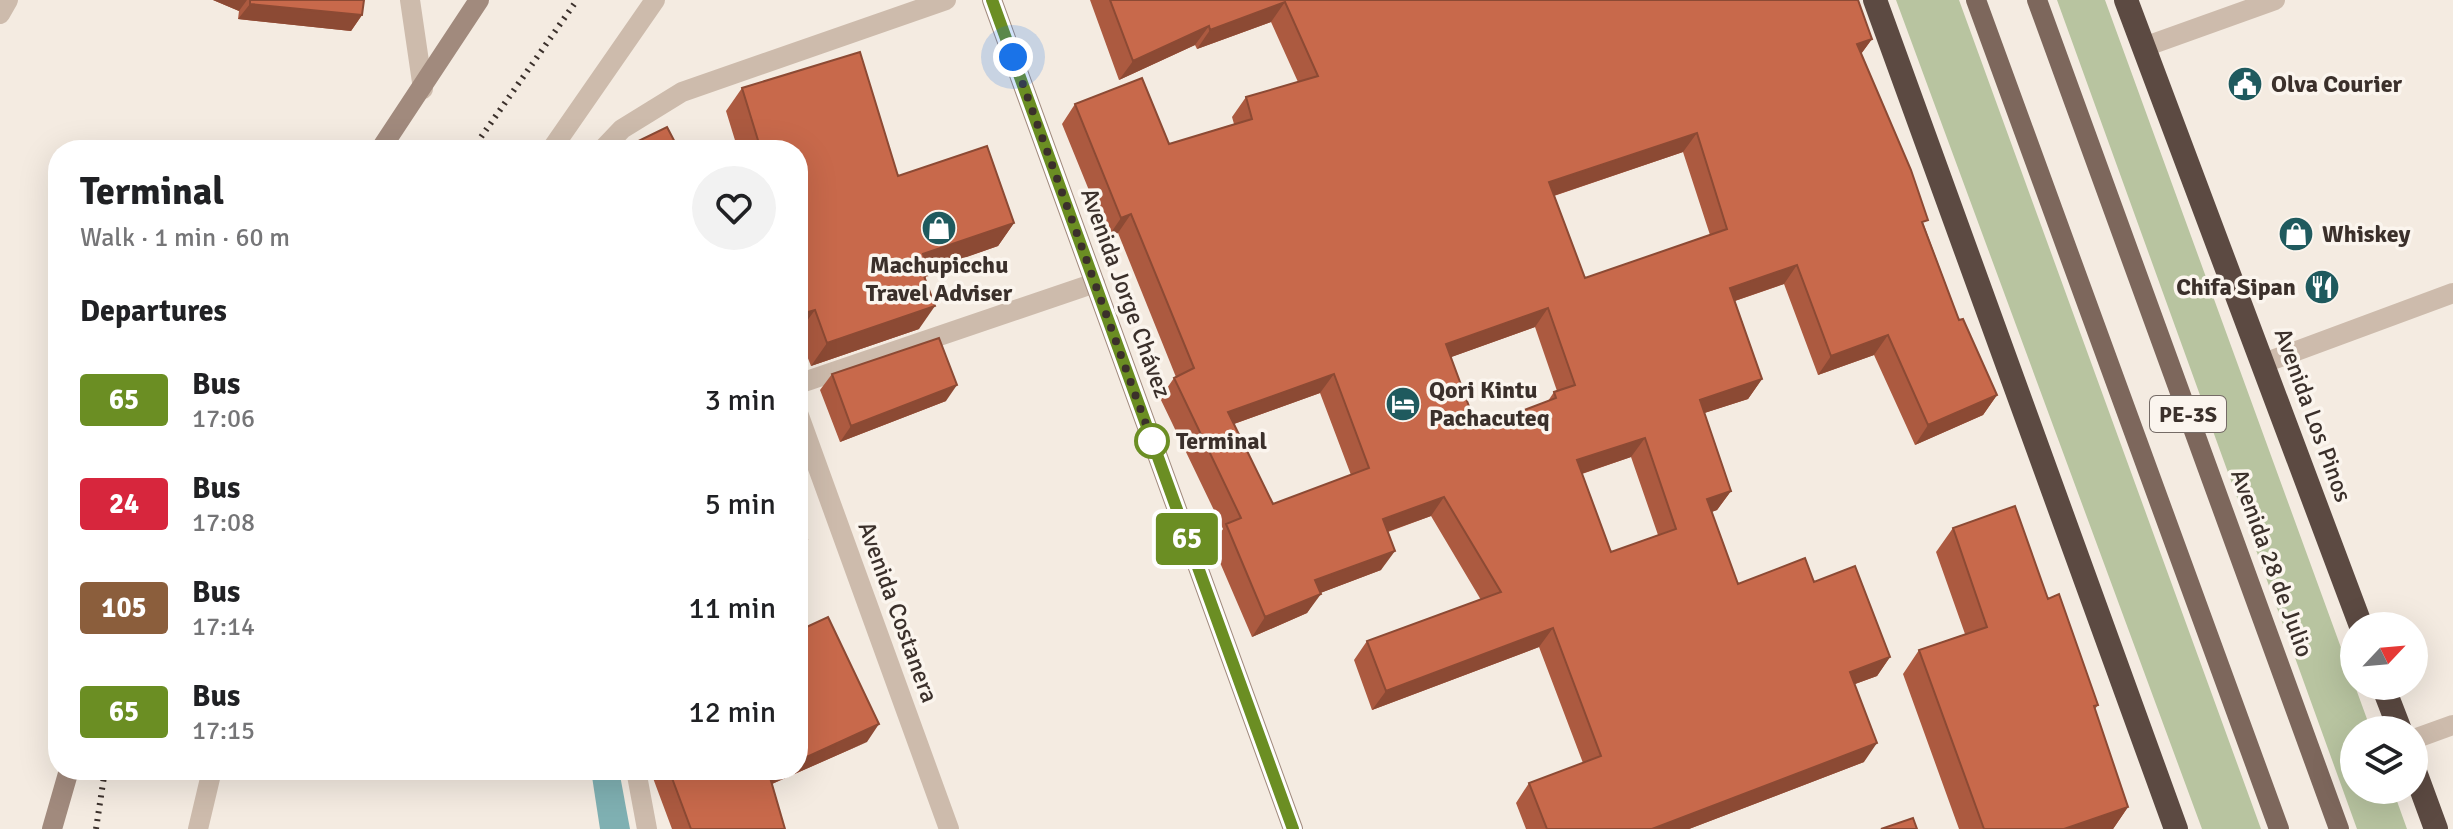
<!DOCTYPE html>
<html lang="en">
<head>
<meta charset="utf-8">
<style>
	:root { --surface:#fff; --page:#f2f2f2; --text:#202124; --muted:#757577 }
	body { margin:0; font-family:Signika,sans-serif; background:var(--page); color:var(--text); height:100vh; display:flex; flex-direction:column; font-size:30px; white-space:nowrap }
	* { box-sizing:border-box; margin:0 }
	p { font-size:26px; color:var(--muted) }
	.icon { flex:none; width:44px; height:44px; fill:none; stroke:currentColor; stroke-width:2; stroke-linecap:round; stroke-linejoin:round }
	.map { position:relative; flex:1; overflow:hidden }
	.sheet { position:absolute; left:48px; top:140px; width:760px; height:640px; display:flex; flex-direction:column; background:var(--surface); border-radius:32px; box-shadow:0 8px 32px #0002 }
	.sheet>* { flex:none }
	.badge { padding:0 16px; border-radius:6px; font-size:28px; line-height:52px }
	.needle { width:52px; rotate:64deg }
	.controls { position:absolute; left:2340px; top:612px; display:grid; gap:16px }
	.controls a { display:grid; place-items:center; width:88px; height:88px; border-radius:50%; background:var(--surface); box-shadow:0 8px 32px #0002; font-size:40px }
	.you { position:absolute; width:40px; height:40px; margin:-20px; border:6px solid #fff; border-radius:50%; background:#1a73e8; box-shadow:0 0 0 12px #1a73e833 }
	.map>.badge { position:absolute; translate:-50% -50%; box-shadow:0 0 0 4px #fff }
	h2 { padding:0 32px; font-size:30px; line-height:72px }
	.round { display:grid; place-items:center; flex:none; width:84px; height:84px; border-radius:42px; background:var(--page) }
	.head { display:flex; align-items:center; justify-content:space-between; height:136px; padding:0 32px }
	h1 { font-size:38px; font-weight:700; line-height:60px }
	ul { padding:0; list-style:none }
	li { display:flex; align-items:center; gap:24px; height:104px; padding:0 32px }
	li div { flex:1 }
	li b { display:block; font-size:30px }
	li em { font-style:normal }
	li .badge { min-width:88px; font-weight:700; text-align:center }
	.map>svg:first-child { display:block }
</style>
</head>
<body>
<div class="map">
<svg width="2453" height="829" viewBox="0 0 2453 829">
	<rect width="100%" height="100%" fill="#f4ebe1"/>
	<!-- green -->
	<path fill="#b8c4a0" d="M1896 0H1959L2261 829H2202Z
		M2057 0H2105L2371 730H2354V790H2393L2407 829H2357Z"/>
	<!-- water -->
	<path fill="#7fb0b2" d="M591 770H619L630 829H600Z"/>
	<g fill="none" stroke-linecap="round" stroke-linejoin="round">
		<!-- street -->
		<path stroke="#cdbbac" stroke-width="20" d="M410 0 423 89
			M0 14 8 0
			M2144 47 2275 0
			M551 150 655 0
			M602 150 622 129 682 92 946 0
			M2264 363 2453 293
			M798 384 1095 283
			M798 413 949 829
			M2414 739 2453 725
			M636 770 647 829
			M198 829 212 770"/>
		<!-- secondary -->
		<path stroke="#a18a7d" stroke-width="20" d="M992 0 1293 829
			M380 150 479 0
			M52 829 69 770"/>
		<!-- primary -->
		<path stroke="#7d675c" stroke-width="20" d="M1976 0 2279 829
			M2037 0 2339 829"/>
		<!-- highway -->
		<path stroke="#5c4a42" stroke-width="24" d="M1875 0 2176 829
			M2126 0 2361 626
			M2383 686 2400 730
			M2414 769 2436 829"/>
		<!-- rail -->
		<path stroke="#3b302b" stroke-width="6" stroke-dasharray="2 6" stroke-linecap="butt" d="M472 150 577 0
			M96 829 105 770"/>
	</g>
	<!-- wall -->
	<path fill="#ac5a40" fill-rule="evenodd" d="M213 0H364L362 15 351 31 238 19 239 11Z
		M1090 0H1858L1872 39 1861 54 1959 320 1997 395 1983 415 1915 445 1874 355 1818 375 1784 284 1735 301 1762 379 1748 399 1704 413 1731 491 1717 510 1711 512 1738 584 1814 582 1890 657 1877 676 1855 684 1864 762 1689 829H1526L1516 803 1529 783 1583 763 1539 647 1372 710 1354 660 1367 641 1481 600 1431 516 1388 532 1381 570 1320 593 1307 613 1252 637 1212 544 1223 529 1160 398 1174 378 1176 377 1118 233 1108 237 1062 124 1075 104 1169 144 1234 124 1232 117 1246 97 1298 82 1271 22 1197 49 1195 45 1119 80ZM1683 152 1710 235 1585 278 1554 196ZM1535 327 1557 391 1554 392 1548 401 1477 428 1451 357ZM1320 393 1351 475 1273 504 1234 424ZM1631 457 1658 535 1611 552 1582 474Z
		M742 88 898 176 1014 223 998 246 928 270 925 280 919 329 811 366 798 333V150H738L726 111Z
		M832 374 946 401 840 442 820 390Z
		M1953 528 2048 599 2098 705 2095 709 2128 807 2113 829H1959L1903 674 1919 650 1965 634 1936 552Z
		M867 742 772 784 785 829H672L650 770H798Z"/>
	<!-- shaded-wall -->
	<path fill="#8c4a34" d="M213 0H247L239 11Z
		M1285 2 1271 22 1197 49 1210 30Z
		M250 4 362 15 351 31 238 19Z
		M1209 26 1195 45 1119 80 1133 61Z
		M1872 39 1858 58 1857 44Z
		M1697 133 1683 152 1535 202 1549 182Z
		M1131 214 1118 233 1108 237 1121 218Z
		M1014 223 998 246 907 278 923 254Z
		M1797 265 1784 284 1717 307 1730 288Z
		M935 306 919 329 811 366 827 343Z
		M1548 308 1535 327 1432 364 1446 344Z
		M815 310 798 333V315Z
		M1888 335 1874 355 1818 375 1831 356Z
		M1334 374 1320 393 1214 431 1228 412Z
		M1762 379 1748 399 1686 419 1700 400Z
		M957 385 946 401 840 442 851 426Z
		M1997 395 1983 415 1915 445 1928 425Z
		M1645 438 1631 457 1563 480 1577 460Z
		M1731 491 1717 510 1693 519 1707 499Z
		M1444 497 1431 516 1369 538 1383 519Z
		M807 539 798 553V542Z
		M1395 551 1381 570 1302 600 1315 580Z
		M1321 594 1307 613 1252 637 1265 617Z
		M1553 628 1539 647 1372 710 1386 691Z
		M1890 657 1877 676 1836 691 1850 672Z
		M879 724 867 742 756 791 769 774 777 770H798V761Z
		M1877 743 1864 762 1689 829H1652Z
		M2128 807 2113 829H2064Z"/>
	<!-- building -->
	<path fill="#c8694b" stroke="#8c4a34" stroke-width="2" fill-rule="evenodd" d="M250 0H364L362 15 250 4Z
		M1110 0H1858L1872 39 1857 44 1911 170 1928 220 1922 222 1959 320 1963 319 1997 395 1928 425 1888 335 1831 356 1797 265 1730 288 1762 379 1700 400 1731 491 1707 499 1738 584 1805 558 1814 582 1855 566 1890 657 1850 672 1877 743 1652 829H1547L1529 783 1601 756 1553 628 1386 691 1367 641 1501 592 1444 497 1383 519 1395 551 1315 580 1321 594 1265 617 1226 524 1241 518 1174 378 1194 368 1131 214 1121 218 1075 104 1142 78 1169 144 1252 119 1246 97 1318 76 1285 2 1210 30 1209 26 1133 61ZM1697 133 1727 229 1585 278 1549 182ZM1548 308 1575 385 1554 392 1556 398 1477 428 1446 344ZM1334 374 1369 468 1273 504 1228 412ZM1645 438 1676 529 1611 552 1577 460Z
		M860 52 898 176 987 146 1014 223 923 254 929 275 924 276 935 306 827 343 815 310 798 315V150H761L742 88Z
		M667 127 679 150H620Z
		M939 338 957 385 851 426 832 374Z
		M2015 506 2048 599 2059 594 2098 705 2094 706 2128 807 2064 829H1984L1919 650 1987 627 1953 528Z
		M798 508 807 539 798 542Z
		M828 617 879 724 798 761V631Z
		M669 770H777L769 774 785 829H691Z
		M1913 818 1917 829H1881Z"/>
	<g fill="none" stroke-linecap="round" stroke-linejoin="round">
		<defs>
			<path id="line" d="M992 0 1293 829"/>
		</defs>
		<!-- line casing -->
		<use href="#line" stroke="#fff" stroke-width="18"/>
		<!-- line -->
		<use href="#line" stroke="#6b8e23" stroke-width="12"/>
		<!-- walk -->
		<path stroke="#3b302b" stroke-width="8" stroke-dasharray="0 14.4" d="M1013 57 1156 452 1152 441"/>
	</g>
	<!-- icons -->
	<defs>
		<symbol id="civic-disc" viewBox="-11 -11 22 22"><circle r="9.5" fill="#1f5a5e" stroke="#fbf5ee"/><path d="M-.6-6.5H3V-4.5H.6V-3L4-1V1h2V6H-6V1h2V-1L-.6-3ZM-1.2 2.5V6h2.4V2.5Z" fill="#fff"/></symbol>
		<symbol id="shop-disc" viewBox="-11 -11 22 22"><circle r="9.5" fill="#1f5a5e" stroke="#fbf5ee"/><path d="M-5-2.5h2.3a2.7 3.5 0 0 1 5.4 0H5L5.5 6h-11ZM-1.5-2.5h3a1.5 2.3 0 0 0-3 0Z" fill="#fff"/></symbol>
		<symbol id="restaurant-disc" viewBox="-11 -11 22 22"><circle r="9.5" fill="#1f5a5e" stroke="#fbf5ee"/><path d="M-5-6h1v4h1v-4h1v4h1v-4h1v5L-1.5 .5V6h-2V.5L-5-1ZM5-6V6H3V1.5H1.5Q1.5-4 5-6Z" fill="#fff"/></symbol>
		<symbol id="hotel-disc" viewBox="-11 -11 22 22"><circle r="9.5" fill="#1f5a5e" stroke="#fbf5ee"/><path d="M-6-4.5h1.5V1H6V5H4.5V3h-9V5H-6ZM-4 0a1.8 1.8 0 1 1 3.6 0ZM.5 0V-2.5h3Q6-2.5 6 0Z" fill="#fff"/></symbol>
	</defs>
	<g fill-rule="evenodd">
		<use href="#civic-disc" x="2225" y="64" width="40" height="40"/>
		<use href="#shop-disc" x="919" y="208" width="40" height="40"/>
		<use href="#shop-disc" x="2276" y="214" width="40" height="40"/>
		<use href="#restaurant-disc" x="2302" y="267" width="40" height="40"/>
		<use href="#hotel-disc" x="1383" y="384" width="40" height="40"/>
	</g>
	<!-- markers -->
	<circle fill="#fff" stroke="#6b8e23" stroke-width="4" cx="1152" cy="441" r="16"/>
	<g text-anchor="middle" stroke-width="7" stroke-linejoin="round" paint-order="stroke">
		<!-- shield labels -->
		<rect fill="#fbf5ee" stroke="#756b66" stroke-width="2" x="2150" y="396" width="76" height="36" rx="6"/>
		<g font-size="22" font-weight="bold" fill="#3b302b">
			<text x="2188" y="422">PE-3S</text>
		</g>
		<!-- poi labels -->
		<g font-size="24" font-weight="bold" fill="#3b302b" stroke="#fbf5ee" text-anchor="start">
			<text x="2271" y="92">Olva Courier</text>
			<text x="2322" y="242">Whiskey</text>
			<text x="939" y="273" text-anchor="middle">Machupicchu<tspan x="939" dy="28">Travel Adviser</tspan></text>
			<text x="2296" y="295" text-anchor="end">Chifa Sipan</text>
			<text x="1429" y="398">Qori Kintu<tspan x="1429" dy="28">Pachacuteq</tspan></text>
		</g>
		<!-- street labels -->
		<g font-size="24" fill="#3b302b" stroke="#fbf5ee">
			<text transform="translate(1126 293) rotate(70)" y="8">Avenida Jorge Chávez</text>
			<text transform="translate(2313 415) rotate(70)" y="8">Avenida Los Pinos</text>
			<text transform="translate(2272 563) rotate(70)" y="8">Avenida 28 de Julio</text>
			<text transform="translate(898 612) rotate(70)" y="8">Avenida Costanera</text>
		</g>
		<!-- stop labels -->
		<g font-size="24" font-weight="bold" fill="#3b302b" stroke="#fbf5ee" text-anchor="start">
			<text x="1176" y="449">Terminal</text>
		</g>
	</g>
</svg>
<div class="controls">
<a><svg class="needle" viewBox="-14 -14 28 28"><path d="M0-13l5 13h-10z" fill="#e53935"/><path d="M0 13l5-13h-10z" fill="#757577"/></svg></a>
<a><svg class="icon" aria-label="layers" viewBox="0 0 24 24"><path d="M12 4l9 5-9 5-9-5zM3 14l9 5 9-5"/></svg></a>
</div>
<div class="you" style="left:1013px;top:57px"></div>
<b class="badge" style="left:1187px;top:539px;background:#6b8e23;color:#fff">65</b>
<section class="sheet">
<div class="head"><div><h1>Terminal</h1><p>Walk · 1 min · 60 m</p></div><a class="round"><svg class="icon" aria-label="heart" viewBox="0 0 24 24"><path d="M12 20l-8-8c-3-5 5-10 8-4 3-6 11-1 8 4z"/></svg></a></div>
<h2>Departures</h2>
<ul>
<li><span class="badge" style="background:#6b8e23;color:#fff">65</span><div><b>Bus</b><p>17:06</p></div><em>3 min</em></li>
<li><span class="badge" style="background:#d7263d;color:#fff">24</span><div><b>Bus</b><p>17:08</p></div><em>5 min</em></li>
<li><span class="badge" style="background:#8b5e3c;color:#fff">105</span><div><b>Bus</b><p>17:14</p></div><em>11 min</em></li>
<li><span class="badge" style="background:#6b8e23;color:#fff">65</span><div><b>Bus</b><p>17:15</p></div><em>12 min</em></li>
</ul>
</section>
</div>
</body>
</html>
